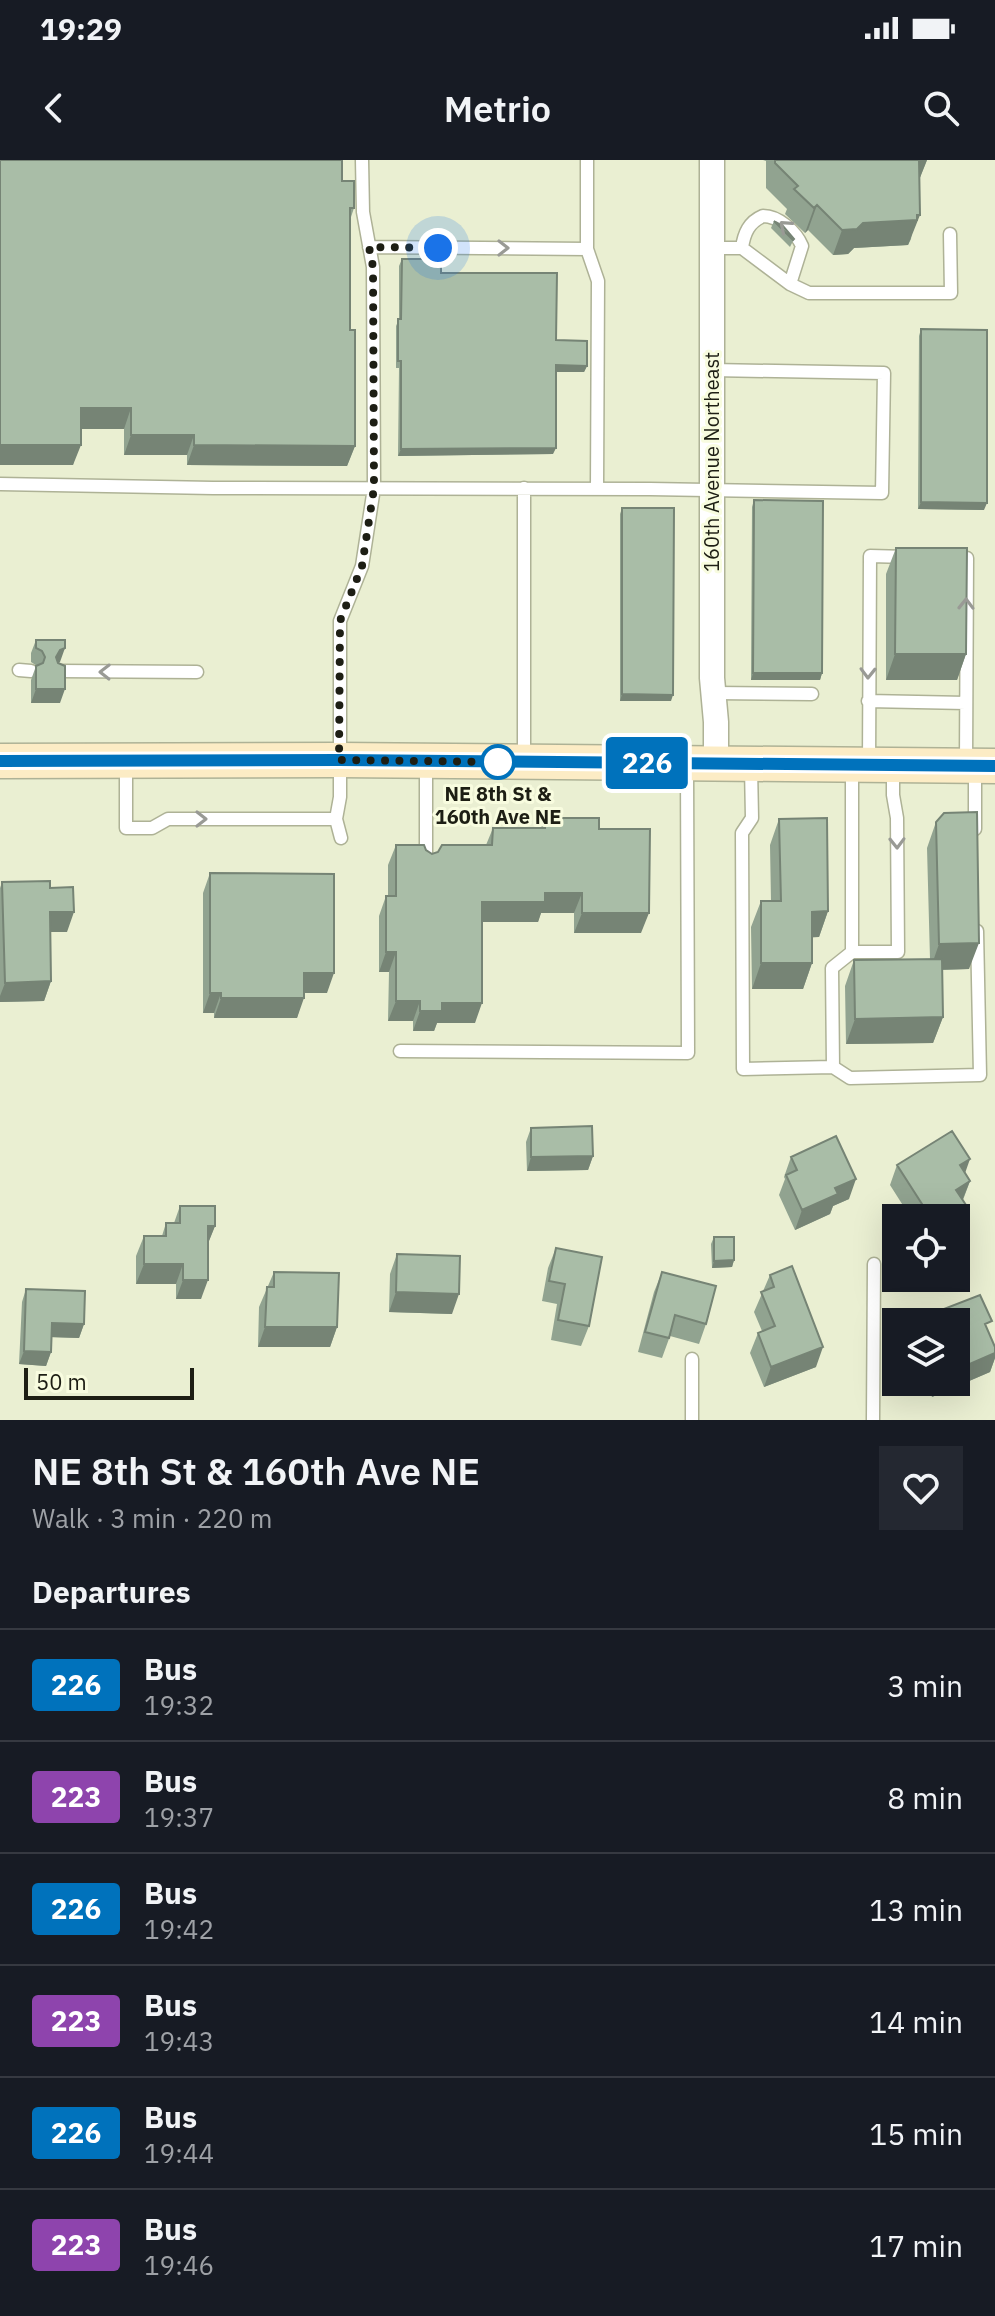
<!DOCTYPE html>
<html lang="en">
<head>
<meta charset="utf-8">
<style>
	:root { --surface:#171b24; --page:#242831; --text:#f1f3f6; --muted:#9ea1a6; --line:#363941 }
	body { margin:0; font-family:"IBM Plex Sans",sans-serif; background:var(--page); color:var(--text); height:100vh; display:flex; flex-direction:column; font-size:30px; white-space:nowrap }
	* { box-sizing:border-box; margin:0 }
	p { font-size:26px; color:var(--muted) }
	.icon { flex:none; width:44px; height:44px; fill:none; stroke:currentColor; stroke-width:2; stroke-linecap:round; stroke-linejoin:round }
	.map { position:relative; height:1260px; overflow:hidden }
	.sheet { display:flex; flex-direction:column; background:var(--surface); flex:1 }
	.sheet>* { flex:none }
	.badge { padding:0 16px; border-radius:6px; font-size:28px; line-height:52px }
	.controls { position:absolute; left:882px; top:1044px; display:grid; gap:16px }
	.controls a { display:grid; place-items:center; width:88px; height:88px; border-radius:0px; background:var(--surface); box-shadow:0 8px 32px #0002; font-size:40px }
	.scale { position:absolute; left:24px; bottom:20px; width:170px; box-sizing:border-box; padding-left:8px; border:4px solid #1d1e14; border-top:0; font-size:22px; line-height:28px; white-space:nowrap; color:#1d1e14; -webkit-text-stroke:6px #f8fcdf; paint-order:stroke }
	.you { position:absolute; width:40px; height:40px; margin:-20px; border:6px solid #fff; border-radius:50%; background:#1a73e8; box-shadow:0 0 0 12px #1a73e833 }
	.map>.badge { position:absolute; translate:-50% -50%; box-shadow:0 0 0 4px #fff }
	h2 { padding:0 32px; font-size:30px; line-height:72px }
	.round { display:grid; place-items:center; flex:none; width:84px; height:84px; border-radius:0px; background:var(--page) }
	.overview { display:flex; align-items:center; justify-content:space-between; height:136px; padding:0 32px }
	h1 { font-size:38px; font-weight:600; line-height:60px }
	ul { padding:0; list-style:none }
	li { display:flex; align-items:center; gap:24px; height:112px; padding:0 32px; border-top:2px solid var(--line) }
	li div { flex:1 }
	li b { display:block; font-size:30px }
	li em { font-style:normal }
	li .badge { min-width:88px; font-weight:700; text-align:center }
	.status { display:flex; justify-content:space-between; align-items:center; height:56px; padding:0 40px; background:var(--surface); direction:ltr }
	.status svg { height:22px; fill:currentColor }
	header { display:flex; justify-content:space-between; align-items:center; height:104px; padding:0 32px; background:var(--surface); font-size:36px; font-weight:600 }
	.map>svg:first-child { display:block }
</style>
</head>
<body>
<div class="status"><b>19:29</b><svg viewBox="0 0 49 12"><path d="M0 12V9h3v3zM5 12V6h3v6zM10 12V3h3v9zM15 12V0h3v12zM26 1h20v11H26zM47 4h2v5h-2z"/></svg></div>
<header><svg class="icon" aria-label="back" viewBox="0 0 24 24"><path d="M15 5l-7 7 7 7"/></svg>Metrio<svg class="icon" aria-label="search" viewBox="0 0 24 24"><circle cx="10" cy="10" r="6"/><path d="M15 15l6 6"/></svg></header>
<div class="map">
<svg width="995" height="1260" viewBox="0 0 995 1260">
	<rect width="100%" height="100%" fill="#eaefd2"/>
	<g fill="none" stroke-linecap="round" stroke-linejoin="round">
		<defs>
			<path id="service" d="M587 0V89L598 121 597 328
				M369 87 587 89
				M712 88H742L790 124 809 133H951L950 74
				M742 88C744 73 749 62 763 56 779 56 796 72 802 86L790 124
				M0 324 213 328 650 329 882 333 884 213 712 210
				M950 398H967L966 602
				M19 510 31 511
				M60 511 197 512
				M714 533 812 534
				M868 541 966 543
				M524 601V328
				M126 604V668H152L168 659H336
				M869 604 870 396 908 397
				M751 607 752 658 742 673 743 909 833 907 850 918 980 915 977 771
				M852 607V792H898L897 658 893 635V608
				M975 607V669
				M341 678 336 659 340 637V461L362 406 374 328 373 107 363 52 362 0
				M426 705V604
				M400 891 688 893 687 607
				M833 907 832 808 852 792
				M692 1199V1260
				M873 1260 874 1104"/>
			<path id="minor" d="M712 0V518L716 562V604"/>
			<path id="secondary" d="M0 601 339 600 995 606"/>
		</defs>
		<!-- service casing -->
		<use href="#service" stroke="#aeb296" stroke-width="15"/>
		<!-- minor casing -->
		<use href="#minor" stroke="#aeb296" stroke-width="27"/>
		<!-- secondary casing -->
		<use href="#secondary" stroke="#aeb296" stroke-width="37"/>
		<!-- service -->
		<use href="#service" stroke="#fff" stroke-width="12"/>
		<!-- minor -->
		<use href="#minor" stroke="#fff" stroke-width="24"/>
		<!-- secondary -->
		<use href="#secondary" stroke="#fcecc5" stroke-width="34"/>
	</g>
	<!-- wall -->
	<path fill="#91a390" d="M763 0H927L919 20 911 79 908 85 854 88 848 94 833 95 808 70 805 73 785 54 787 49 766 28V1Z
		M342 21 354 48 350 60V170L355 286 347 306 187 305V295H124V269H81L73 305H0Z
		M774 61 794 79 790 87 771 68Z
		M402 99 441 113 556 180 587 206 584 212H556L553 294 398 296 399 208H396V166L399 159V106Z
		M921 169 984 350 918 349 919 176Z
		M754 340 822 513 820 520H751L752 347Z
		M622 348 671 541H620V354Z
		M896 388 966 494 957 520H886V414Z
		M36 480 60 502 58 503 60 543H31V520L36 506H37L31 502V493Z
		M545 658 599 669 641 773H574V753H541L538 762H482L475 863H437L434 871H413V861H388L389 812H379V756L386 736H388V705L396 685 426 690 432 694 486 685 493 668H541Z
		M779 659 828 751 819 777H812V803L803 829H752L751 767 761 741H771L770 685Z
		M936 662 969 809 942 810 943 857 933 883 846 884 845 826 854 800 930 799 927 688Z
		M210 713 327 833H304L297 858H214V853H203V733Z
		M2 722 50 728 67 772H50L51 821 44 841 0 842V728Z
		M531 968 593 996 588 1010 527 1011 526 982Z
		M791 997 849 1039 833 1046 830 1054 795 1070 779 1035 785 1019 784 1017Z
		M897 1005 965 1013 970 1021 963 1040 968 1048 960 1068 956 1071V1058H911L890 1025Z
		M180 1046 215 1066 208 1083 201 1139H176V1124H136V1096L144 1076H162L166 1063H174Z
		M714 1077 734 1100 732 1107 712 1108 711 1084Z
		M556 1088 589 1166 581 1186 551 1180 557 1144 542 1141 548 1108Z
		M397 1094 452 1154 389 1152 390 1114Z
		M274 1112 337 1167 330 1187H258L259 1147Z
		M662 1112 706 1164 699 1184 670 1176 662 1198 638 1192 654 1132Z
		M770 1115 816 1207 764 1227 750 1193 758 1173 762 1171 754 1152Z
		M26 1129 84 1164 79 1178 52 1177 51 1192 46 1206 19 1204 22 1142Z
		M936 1152 988 1171 995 1187V1198L990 1212 932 1237 925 1222H956L933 1162Z"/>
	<!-- shaded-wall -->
	<path fill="#768475" d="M917 0H927L919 20Z
		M817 45 808 70 805 73 814 48Z
		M920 55 908 85 854 88 848 94 833 95 842 70 863 63Z
		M556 205 587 206 584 212H554Z
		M81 248H131L124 269H73Z
		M131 275H194L187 295H124Z
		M0 285H81L73 305H0Z
		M194 285 355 286 347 306 187 305Z
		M556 288 553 294 398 296 401 289Z
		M921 342 987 343 984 350 918 349Z
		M65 488 60 502 55 504 56 497 60 490Z
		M895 494H966L957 520H886Z
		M753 513H822L820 520H751Z
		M36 529H65L60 543H31Z
		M622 534 673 535 671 541H620Z
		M545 733H582L574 753H541L538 762H475L482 742Z
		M828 751 819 777 802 778 812 752Z
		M50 752H74L67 772H42Z
		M582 753H649L641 773H574Z
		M979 783 969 809 930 810 939 784Z
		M386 792H396L389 812H379Z
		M761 803H812L803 829H752Z
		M304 813H334L327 833H297Z
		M51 821 44 841 0 842V836L5 823Z
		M210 833H221L214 853H203Z
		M221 838H304L297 858H214Z
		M396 841H420L413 861H388Z
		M442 843H482L475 863H437L434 871H413L420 851Z
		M943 857 933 883 846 884 855 859Z
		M593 996 588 1010 527 1011 531 997Z
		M970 999 963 1019 960 1005Z
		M856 1019 849 1039 833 1046 830 1054 795 1070 802 1050 835 1028Z
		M970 1021 962 1041 956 1030Z
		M968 1048 960 1068 956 1071V1058H952Z
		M208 1066H215L207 1086Z
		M734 1100 732 1107 712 1108 714 1101Z
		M144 1104H183L176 1124H136Z
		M183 1120H208L201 1139H176Z
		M396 1132 459 1134 452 1154 389 1152Z
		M52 1163 84 1164 79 1178 47 1177Z
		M265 1167H337L330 1187H258Z
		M823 1187 816 1207 764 1227 771 1207Z
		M24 1191 51 1192 46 1206 19 1204Z
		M995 1193V1198L990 1212 932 1237 938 1222H956V1210Z"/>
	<!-- building -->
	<path fill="#a9bda7" stroke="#768475" stroke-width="2" d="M0 0H342V21H354V48H350V170H355V286L194 285V275H131V248H81V285H0Z
		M775 0H919L920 55H917V60L863 63 857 69 842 70 817 45 814 48 794 29 798 26 775 3Z
		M774 61 783 66 794 79 793 80Z
		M402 99H441V113H557L556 180 587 181V206L556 205V288L401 289V201H398V159H401Z
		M921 169 987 170V343L921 342Z
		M754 340 823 341 822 513H753Z
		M622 348H674L673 535 622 534Z
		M896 388H967L966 494H895Z
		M36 480H65V488L60 490 56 497 58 503 65 506V529H36V506L43 503 45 497 42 491 36 488Z
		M977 652 979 783 939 784 936 662 944 653Z
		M545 658H599V669H650L649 753H582V733H545V742H482V843H442V851H420V841H396V792H386V736H396V685H424L426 690 432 694 438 692 442 685H492L493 668H545Z
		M827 658 828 751 812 752V803H761V741H781L779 659Z
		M210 713 334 714V813H304V838H221V833H210Z
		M50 721V728L73 727 74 752H50L51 821 5 823 2 722Z
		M942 799 943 857 855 859 854 800Z
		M592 966 593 996 531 997V968Z
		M952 971 970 999 960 1005 970 1021 956 1030 968 1048 952 1058H931L897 1005Z
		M836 976 856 1019 835 1028 838 1034 802 1050 786 1015 797 1010 791 997Z
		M180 1046H215V1066H208V1120H183V1104H144V1076H166V1063H180Z
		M714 1077H734V1100L714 1101Z
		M556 1088 602 1097 589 1166 558 1160 565 1124 549 1121Z
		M397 1094 460 1096 459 1134 396 1132Z
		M792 1106 823 1187 771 1207 758 1173 775 1166 761 1132 774 1127 770 1115Z
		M274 1112 339 1113 337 1167H265L267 1127H274Z
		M662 1112 716 1126 706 1164 675 1155 669 1178 645 1172Z
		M26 1129 85 1131 84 1164 52 1163 51 1192 24 1191Z
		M980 1135 992 1161 985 1164 995 1187V1193L956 1210V1162H933L939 1159 936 1152Z"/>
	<!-- one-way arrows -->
	<defs><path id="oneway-chevron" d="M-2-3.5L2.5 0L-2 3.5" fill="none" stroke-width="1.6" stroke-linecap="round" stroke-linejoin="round" transform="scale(2)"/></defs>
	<g stroke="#999a95">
		<use href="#oneway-chevron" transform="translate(785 66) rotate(-139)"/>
		<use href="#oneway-chevron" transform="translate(503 88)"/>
		<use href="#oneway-chevron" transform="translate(966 444) rotate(-89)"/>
		<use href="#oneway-chevron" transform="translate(105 512) rotate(-179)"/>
		<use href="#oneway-chevron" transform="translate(868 513) rotate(91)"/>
		<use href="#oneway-chevron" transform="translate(201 659)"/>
		<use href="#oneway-chevron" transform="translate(897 683) rotate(89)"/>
	</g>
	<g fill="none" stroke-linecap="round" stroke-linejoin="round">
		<defs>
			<path id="line" d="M0 601 339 600 995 606"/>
		</defs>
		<!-- line casing -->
		<use href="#line" stroke="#fff" stroke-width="18"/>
		<!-- line -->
		<use href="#line" stroke="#0072bc" stroke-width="12"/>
		<!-- walk -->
		<path stroke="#1d1e14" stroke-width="8" stroke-dasharray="0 14.4" d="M438 88 369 87 373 107 374 328 362 406 340 461 339 600 498 602"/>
	</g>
	<!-- markers -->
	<circle fill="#fff" stroke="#0072bc" stroke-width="4" cx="498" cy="602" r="16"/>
	<g text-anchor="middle" stroke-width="6" stroke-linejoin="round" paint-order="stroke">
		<!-- street labels -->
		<g font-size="20" fill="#1d1e14" stroke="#f8fcdf">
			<text transform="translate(712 302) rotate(-90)" y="7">160th Avenue Northeast</text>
		</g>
		<!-- stop labels -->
		<g font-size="20" font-weight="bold" fill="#1d1e14" stroke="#f8fcdf">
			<text x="498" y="641">NE 8th St &amp;<tspan x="498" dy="23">160th Ave NE</tspan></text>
		</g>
	</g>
</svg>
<div class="controls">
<a><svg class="icon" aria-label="locate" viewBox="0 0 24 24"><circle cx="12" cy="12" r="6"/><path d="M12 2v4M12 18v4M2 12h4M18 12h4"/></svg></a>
<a><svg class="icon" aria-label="layers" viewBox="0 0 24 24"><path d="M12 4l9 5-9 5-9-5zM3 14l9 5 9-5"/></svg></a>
</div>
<div class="scale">50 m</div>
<div class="you" style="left:438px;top:88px"></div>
<b class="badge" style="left:647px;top:603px;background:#0072bc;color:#fff">226</b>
</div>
<section class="sheet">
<div class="overview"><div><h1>NE 8th St &amp; 160th Ave NE</h1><p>Walk · 3 min · 220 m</p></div><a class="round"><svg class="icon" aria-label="heart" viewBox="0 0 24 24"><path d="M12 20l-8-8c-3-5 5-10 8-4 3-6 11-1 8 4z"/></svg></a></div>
<h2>Departures</h2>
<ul>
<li><span class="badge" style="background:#0072bc;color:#fff">226</span><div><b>Bus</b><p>19:32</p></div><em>3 min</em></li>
<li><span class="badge" style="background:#8e44ad;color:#fff">223</span><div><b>Bus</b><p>19:37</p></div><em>8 min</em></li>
<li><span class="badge" style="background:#0072bc;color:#fff">226</span><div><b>Bus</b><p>19:42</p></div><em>13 min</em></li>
<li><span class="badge" style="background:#8e44ad;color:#fff">223</span><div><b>Bus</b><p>19:43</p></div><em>14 min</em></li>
<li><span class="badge" style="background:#0072bc;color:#fff">226</span><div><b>Bus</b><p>19:44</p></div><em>15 min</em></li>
<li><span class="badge" style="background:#8e44ad;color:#fff">223</span><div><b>Bus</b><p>19:46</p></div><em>17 min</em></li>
</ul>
</section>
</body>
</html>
